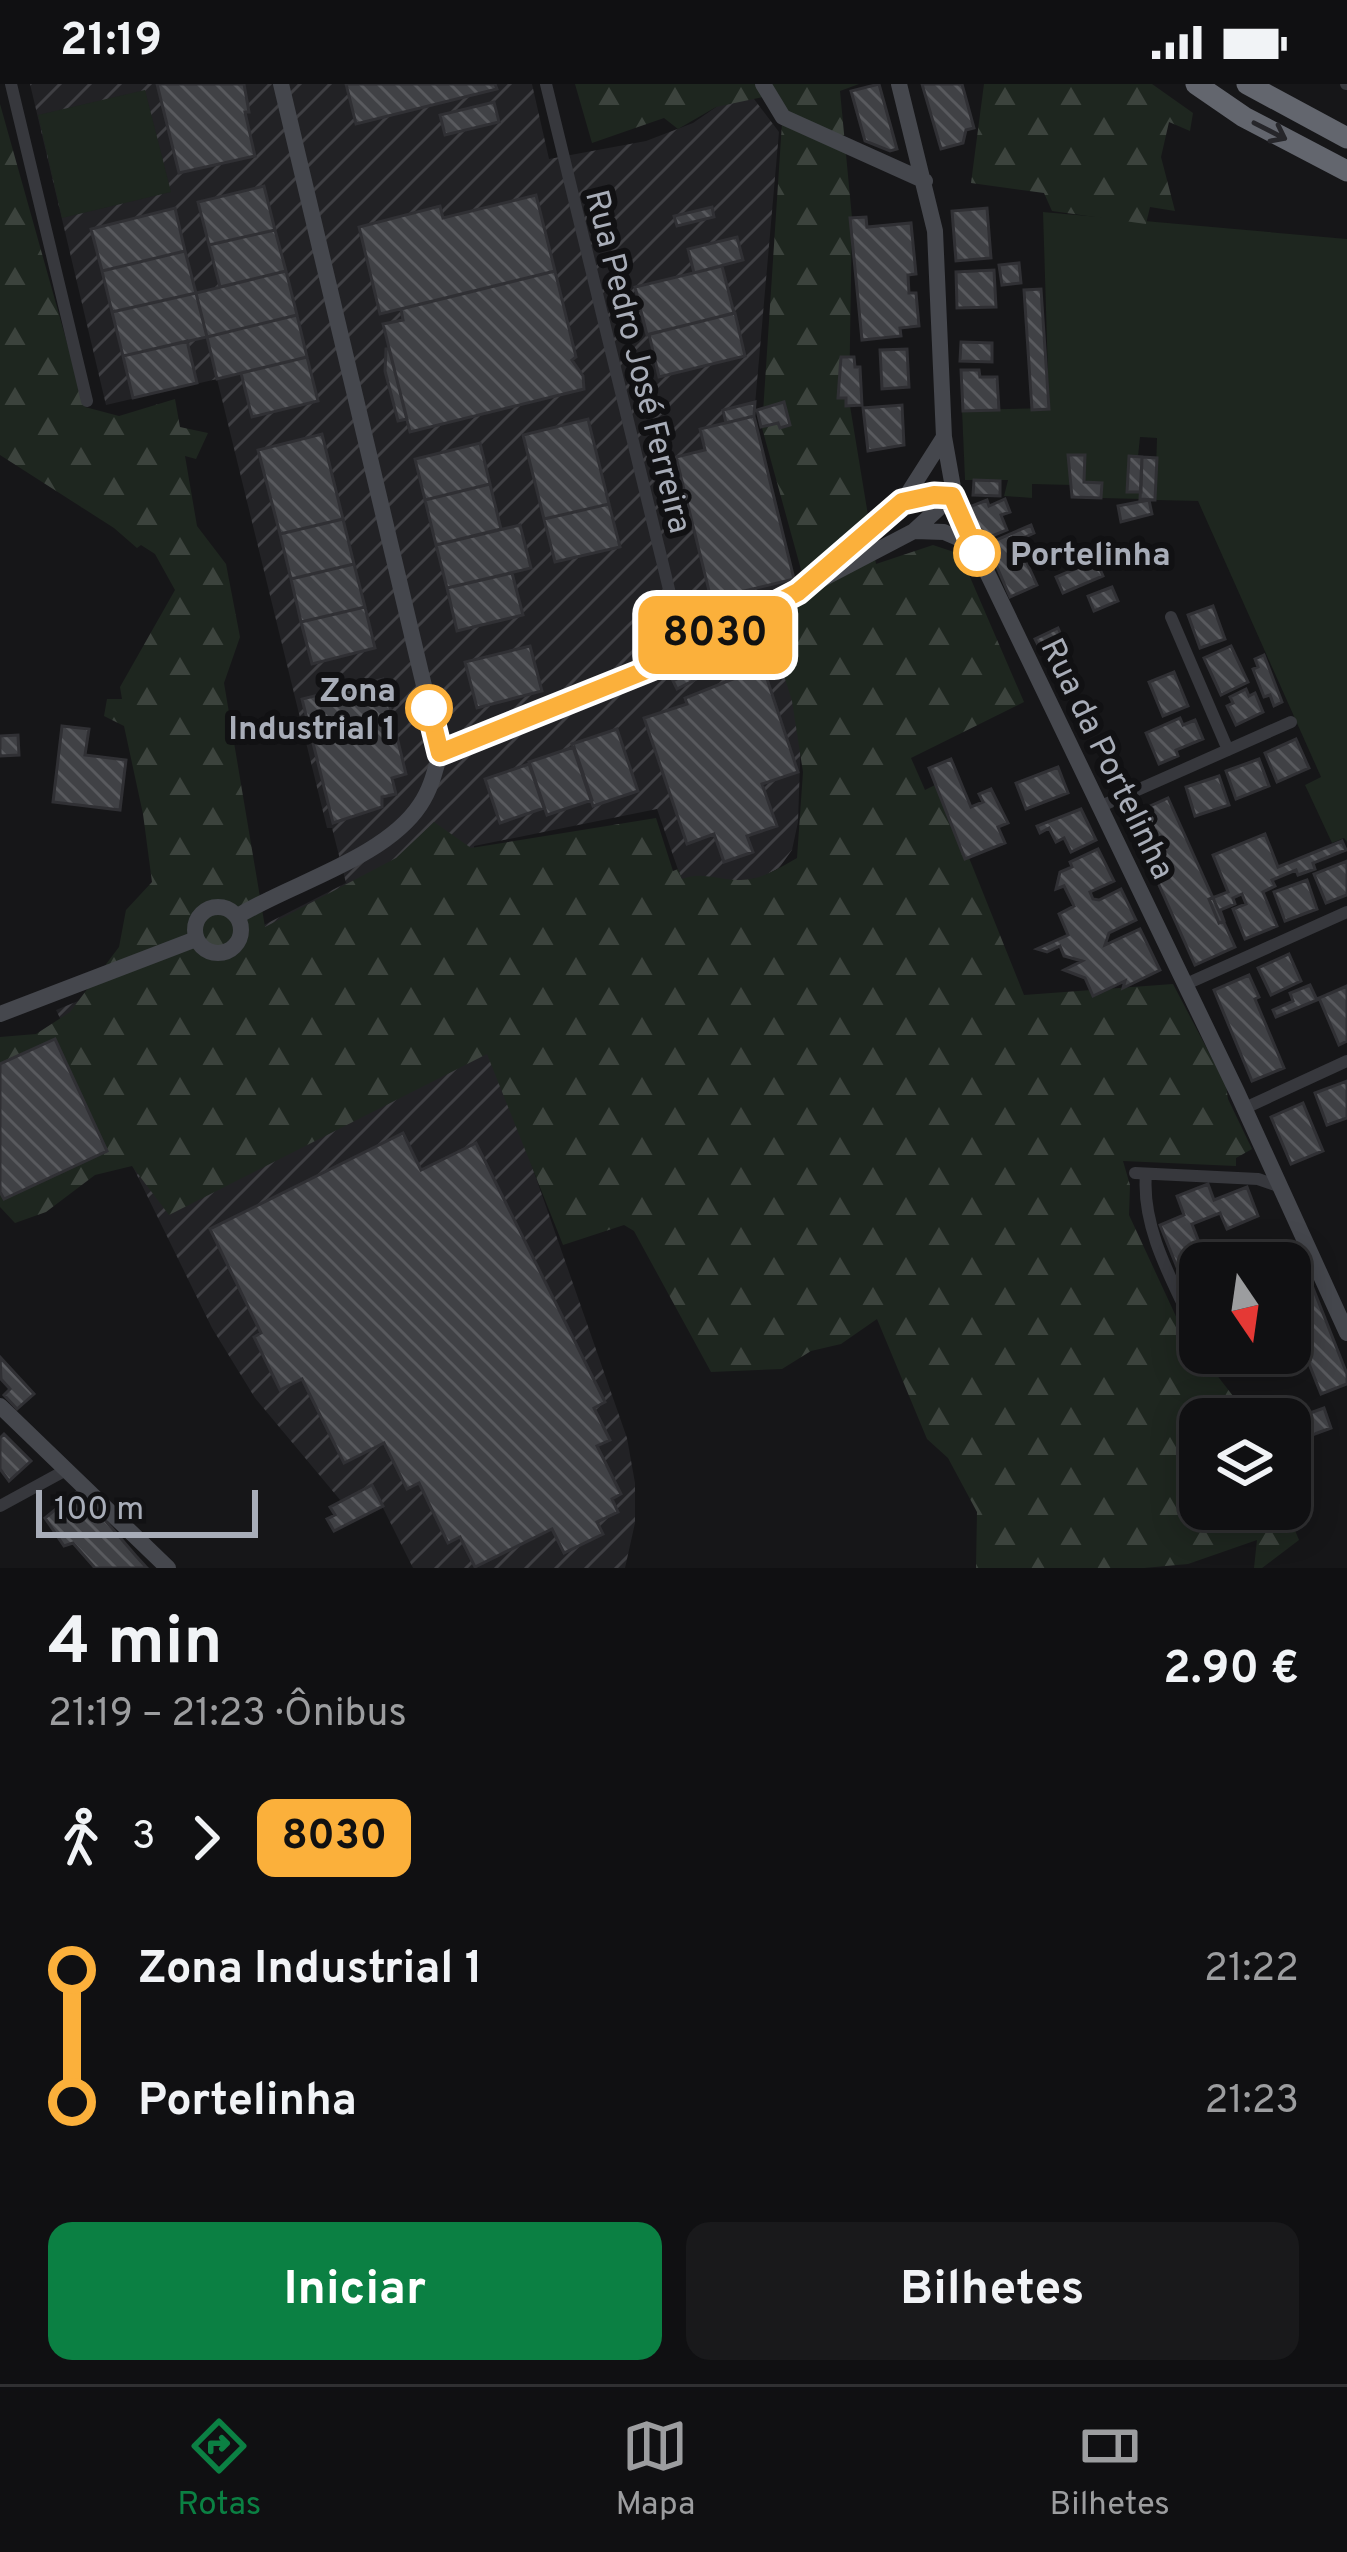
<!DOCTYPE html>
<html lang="pt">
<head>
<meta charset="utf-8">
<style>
	:root { --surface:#101012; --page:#19191b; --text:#f1f3f6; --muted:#9c9d9f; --line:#303032; --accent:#0b8043 }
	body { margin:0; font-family:Overpass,sans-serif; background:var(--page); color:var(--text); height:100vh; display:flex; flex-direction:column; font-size:45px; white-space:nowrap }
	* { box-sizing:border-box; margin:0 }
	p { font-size:39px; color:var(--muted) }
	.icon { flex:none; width:66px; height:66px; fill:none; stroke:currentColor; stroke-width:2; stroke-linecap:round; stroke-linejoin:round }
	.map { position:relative; height:1484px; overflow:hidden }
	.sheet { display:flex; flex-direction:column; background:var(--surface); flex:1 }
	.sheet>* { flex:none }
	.badge { padding:0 24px; border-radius:18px; font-size:42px; line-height:78px }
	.needle { width:78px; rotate:167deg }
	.controls { position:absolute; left:1179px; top:1158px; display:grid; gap:24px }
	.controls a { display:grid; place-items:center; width:132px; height:132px; border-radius:24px; background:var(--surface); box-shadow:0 6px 30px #0003,0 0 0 3px var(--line); font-size:60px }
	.scale { position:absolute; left:36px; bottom:30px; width:222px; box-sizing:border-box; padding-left:12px; border:6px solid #a8adb8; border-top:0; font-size:33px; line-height:42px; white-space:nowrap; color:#a8adb8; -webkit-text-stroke:9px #111113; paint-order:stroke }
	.map>.badge { position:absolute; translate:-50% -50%; box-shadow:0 0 0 6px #fff }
	.legs { display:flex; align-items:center; gap:18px; height:132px; padding:0 48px; font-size:39px }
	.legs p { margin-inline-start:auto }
	.head { display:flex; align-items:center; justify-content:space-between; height:204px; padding:0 48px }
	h1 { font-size:66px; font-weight:700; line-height:90px }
	.primary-button { display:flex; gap:24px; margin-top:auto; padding:24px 48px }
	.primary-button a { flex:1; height:138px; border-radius:24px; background:var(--accent); color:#fff; font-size:48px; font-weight:700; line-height:138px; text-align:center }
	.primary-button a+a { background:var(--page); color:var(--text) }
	ul { padding:0 48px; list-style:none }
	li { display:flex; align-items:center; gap:42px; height:132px; font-size:45px }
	li i { display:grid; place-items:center; width:18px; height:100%; margin:0 15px; background:currentColor }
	li i::after { content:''; width:30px; height:30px; margin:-15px; border:9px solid; border-radius:50%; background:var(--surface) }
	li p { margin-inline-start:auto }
	li:first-child i { background:linear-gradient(#0000 50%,currentColor 0) }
	li:last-child i { background:linear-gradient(currentColor 50%,#0000 0) }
	.status { display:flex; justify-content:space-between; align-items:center; height:84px; padding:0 60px; background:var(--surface); direction:ltr }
	.status svg { height:33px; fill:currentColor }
	.dock { display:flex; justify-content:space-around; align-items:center; height:168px; border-top:3px solid var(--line); background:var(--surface); font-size:33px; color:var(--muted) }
	.dock a { display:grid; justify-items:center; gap:6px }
	.dock .active { color:var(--accent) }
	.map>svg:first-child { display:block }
</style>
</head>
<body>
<div class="status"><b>21:19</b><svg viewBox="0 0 49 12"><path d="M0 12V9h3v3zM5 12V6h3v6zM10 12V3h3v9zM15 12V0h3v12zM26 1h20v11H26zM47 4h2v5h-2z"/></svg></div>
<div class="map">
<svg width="1347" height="1484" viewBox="0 0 1347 1484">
	<defs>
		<pattern id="industrial-furrows" width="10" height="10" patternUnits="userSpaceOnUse" patternTransform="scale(3)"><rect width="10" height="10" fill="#222225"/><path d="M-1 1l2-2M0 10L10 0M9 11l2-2" fill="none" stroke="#3f3f43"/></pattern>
		<pattern id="forest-firs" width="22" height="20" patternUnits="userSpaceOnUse" patternTransform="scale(3)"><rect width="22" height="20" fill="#1e261f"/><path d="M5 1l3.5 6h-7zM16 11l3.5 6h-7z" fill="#3c433d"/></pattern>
		<pattern id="building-back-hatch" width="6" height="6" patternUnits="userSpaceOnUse" patternTransform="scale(3)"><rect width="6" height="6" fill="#404145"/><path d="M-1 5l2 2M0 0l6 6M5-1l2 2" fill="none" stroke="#595a5e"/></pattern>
	</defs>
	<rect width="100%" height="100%" fill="#161618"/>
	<!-- industrial -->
	<path fill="url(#industrial-furrows)" d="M30 0H532L549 75 646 57 693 39 745 3 779 48 754 332 794 495 784 536 801 651 798 738 792 766 779 784 760 794 684 803 657 725 474 762 491 965 627 1354 635 1399V1439L625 1484H413L382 1422 334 1447 327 1435 334 1431 330 1423 341 1417 255 1314 212 1244 56 926 260 843 346 799 332 744H327L217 295 106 321Z"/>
	<!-- grass -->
	<path fill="#1e261f" d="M145 6 171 108 62 134 38 31Z
		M1043 128 1347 155V758L1344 754 1332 759 1305 701 1321 693 1198 417 1155 416 1157 354 1140 353 1138 373H1129L1127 407 1141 408 1140 415 1101 414 1085 398V372H1068L1071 401 1032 400V414L1004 412 1008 396H965L962 326 1049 324Z"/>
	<!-- forest -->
	<path fill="url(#forest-firs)" d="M575 0H859L840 7 852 134 849 316 876 480 933 461 960 470 1024 618 911 674 925 706 939 699 1024 911 1173 900 1226 1001 1228 1015 1252 1065 1236 1074V1082L1123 1077 1130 1101 1129 1131 1192 1267H1198L1251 1335H1200V1425H1286L1299 1456 1262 1484H1254L1257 1456 1188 1480 1144 1484H976L977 1428 948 1374 927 1355 877 1235 841 1260 811 1267 782 1285 711 1288 634 1147 624 1141 563 1161 487 970 169 1131 132 1082 95 1091 46 1128 15 1139 0 1123V953L36 950 70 928 119 863 126 826 152 798 143 730 124 642 104 632 107 615H122L120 603 175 506 155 470 141 461 137 464 114 444 0 371V20L85 323 119 332 175 315 180 343 208 349 196 375 185 372 197 442 226 480 240 553 224 599 265 843 396 774 434 738 471 764 656 734 673 787 678 785 682 795C703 787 719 797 741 796 762 796 779 784 797 774L803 688 792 617 765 531 808 511 762 344 782 39 763 13 716 23 678 45 664 34 592 59Z
		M984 0H1152L1193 29 1190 47 1169 38 1161 73 1175 127 1150 123 1146 140 1052 127 1044 109 971 99Z"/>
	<!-- building -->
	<path fill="url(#building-back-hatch)" stroke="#303034" stroke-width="3" d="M157 0H244L249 28H245L255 72 179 89Z
		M346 0H495L497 5 356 40Z
		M879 0 897 65 890 67 865 57 851 7Z
		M922 0H962L974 44 966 46 963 59 941 65Z
		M494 18 499 38 445 51 440 31Z
		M264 102 275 146 209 161 198 118Z
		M536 111 555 187 380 230 359 143 440 122 443 134Z
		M712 123 714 133 677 142 674 132Z
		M175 124 185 167 102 187 91 145Z
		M987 124 991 174 956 177 952 127Z
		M866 133 867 143 911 139 916 190 908 191 909 209H916L919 242 900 244 901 252 862 256 850 134Z
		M275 146 286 187 220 203 209 161Z
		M737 153 743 176 694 189 688 165Z
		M185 167 196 209 112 228 102 187Z
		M1019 179 1021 199 1002 201 999 181Z
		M722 182 734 229 647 251 635 203Z
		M994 186 996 223 957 224 956 188Z
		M286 187 297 231 207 253 196 209Z
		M555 187 576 273 572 276 583 292 584 305 410 348 383 240 403 236 401 225Z
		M1041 205 1049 325 1032 326 1024 206Z
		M196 209 207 253 123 272 112 228Z
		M735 229 745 272 659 293 649 250Z
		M297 231 307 273 217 295 207 253Z
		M187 257 197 299 133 314 123 272Z
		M961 258 992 259V278L960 277Z
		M386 265H389L407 335 398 337 385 287Z
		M907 265 909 303 882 305 880 266Z
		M307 273 318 317 252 333 241 289Z
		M841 273H854L855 283H860L862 321 846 322V314H838Z
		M961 286H979L980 293H997L999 326 963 327Z
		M755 318 754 332 726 339 723 326Z
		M784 318 790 341 780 344 778 339 761 343 757 326Z
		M902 321 904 361 868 367 863 324Z
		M754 332 794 495 711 515 676 373 705 366 700 345Z
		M588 335 609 420 544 435 523 351Z
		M322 350 343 435 280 450 258 366Z
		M480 359 490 400 425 416 415 375Z
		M1068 371H1085L1084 398 1102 399 1101 414 1072 413Z
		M1129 372 1142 373 1141 408H1127Z
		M1142 373 1157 374 1155 416 1140 415Z
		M974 396 1000 397V412L973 411Z
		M490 400 501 445 436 461 425 416Z
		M1005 415 1010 428 1001 431 1007 446 982 456 969 423 987 416 989 422Z
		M1149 416 1152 430 1121 438 1118 422Z
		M609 420 620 463 555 478 544 435Z
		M343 435 354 480 291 495 280 450Z
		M520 441 531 484 447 504 436 461Z
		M1031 441 1034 449 1017 457 1037 501 1010 513 987 460Z
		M1096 476 1103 492 1063 509 1056 493Z
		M354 480 365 523 301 538 291 495Z
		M512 489 523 531 457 547 447 504Z
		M1112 503 1118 517 1094 527 1088 512Z
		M1213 522 1225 555 1200 564 1188 531Z
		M365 523 375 564 312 580 301 538Z
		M1058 544 1070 571 1048 581 1035 555Z
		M750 557 755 565 677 605 673 597Z
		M530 562 542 607 477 624 465 578Z
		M1231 562 1248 598 1221 611 1204 574Z
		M1264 571 1282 618 1274 622 1270 611 1264 613 1253 585 1258 583 1255 575Z
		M763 583 798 688 762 700 777 742 747 752 753 768 724 778 714 750 687 760 644 634 687 620 685 614Z
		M1174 588 1188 622 1163 632 1149 598Z
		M383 595 406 690 392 694 396 710 382 713V723L333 739 302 615Z
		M1246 605 1249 612 1255 609 1263 628 1236 641 1227 622 1233 619 1230 613Z
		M1180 634 1183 641 1195 636 1203 655 1176 666 1178 672 1159 680 1146 649Z
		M62 642 89 645 85 671 126 676 120 726 53 718Z
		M617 645 638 707 593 722 572 660Z
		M18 651 19 671 0 672V652Z
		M1296 655 1309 684 1277 698 1265 669Z
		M574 663 592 716 547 731 529 678Z
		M951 675 971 723 983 718 979 710 991 705 1008 739 998 743 1005 759 965 775 929 684Z
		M1259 675 1269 702 1236 715 1226 687Z
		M529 680 544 724 500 739 485 695Z
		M1058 683 1068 709 1026 725 1016 699Z
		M1219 692 1229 721 1195 732 1186 703Z
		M1168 714 1235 863 1195 881 1128 732Z
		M1081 725 1096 756 1071 768 1064 754 1056 758 1049 744 1040 749 1037 742Z
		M1265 750 1278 783 1342 757 1346 766 1313 779 1315 785 1298 791 1296 786 1272 796 1275 802 1263 808 1277 842 1245 855 1233 825 1246 820 1242 810 1233 814 1235 820 1220 826 1224 837 1219 839 1209 815 1228 808 1213 771Z
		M1098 765 1114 797 1090 808 1093 815 1099 816 1121 805 1136 836 1109 849 1105 861 1140 845 1160 886 1123 904 1125 897 1093 912 1085 894 1064 886 1082 877 1064 872 1060 862 1047 868 1037 865 1068 851 1059 830 1074 822 1064 802 1056 805 1060 788 1072 783 1070 778Z
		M1347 777V811L1326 819 1314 790Z
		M1307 796 1317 825 1285 837 1274 808Z
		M1289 870 1301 897 1271 911 1258 884Z
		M1249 891 1259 913 1255 915 1284 984 1252 997 1214 906Z
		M1310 901 1317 916 1276 933 1273 926 1293 917 1290 909Z
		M1347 902V957L1339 961 1319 914Z
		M55 955 107 1067 4 1115 0 1108V980Z
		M1347 997V1034L1327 1041 1315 1009Z
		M1303 1019 1323 1067 1291 1080 1271 1033Z
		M403 1049 421 1086 476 1059 605 1318 594 1324 610 1356 597 1362 621 1410 612 1415 618 1428 597 1438 603 1450 564 1469 552 1445 475 1483 460 1453 448 1459 419 1399 407 1405 384 1359 344 1379 302 1295 280 1306 254 1253 261 1249 210 1145Z
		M1208 1100 1214 1116 1247 1103 1258 1132 1227 1145 1220 1129 1192 1140 1207 1179H1200L1198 1235 1160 1141 1184 1131 1177 1112Z
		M1313 1204 1347 1290V1300L1321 1310 1290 1232V1213Z
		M0 1273 34 1310 17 1325 4 1311 10 1305 1 1295Z
		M1324 1324 1331 1344 1290 1359V1336Z
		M4 1350 31 1377 9 1397 0 1385V1354Z
		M372 1401 383 1422 334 1447 327 1435 335 1431 330 1423Z
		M79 1406 136 1472 147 1484H95L73 1459 64 1462 45 1434Z"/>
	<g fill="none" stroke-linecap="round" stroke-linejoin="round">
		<!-- street -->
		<path stroke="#37383d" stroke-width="12" d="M11 0 87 317
			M546 0 684 567
			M1346 0H1347
			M1171 533 1228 666
			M1099 723 1291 638
			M1184 901 1347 828
			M1245 1024 1347 977
			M1135 1089 1258 1095 1281 1103
			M1146 1090C1141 1147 1176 1203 1199 1254
			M0 1422 66 1386"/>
		<!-- secondary -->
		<path stroke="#45474d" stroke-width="16" d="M763 0 783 33 925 97
			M899 0 935 147 944 353 957 426 1237 1008 1347 1249
			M902 419 934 411 952 412
			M915 447 944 448 972 460
			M822 488 902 419 944 353
			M440 669 654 583 914 447 952 412
			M195 846a23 23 0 1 1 46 0a23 23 0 1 1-46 0Z
			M238 832C292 799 385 774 420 721 431 705 435 687 440 669L281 0
			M0 930 196 855
			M0 1322 168 1484"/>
		<!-- highway -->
		<path stroke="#63666e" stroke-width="21" d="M1196 0 1244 33 1347 87
			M1247 0 1347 54"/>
	</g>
	<!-- one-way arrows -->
	<defs><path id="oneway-shaft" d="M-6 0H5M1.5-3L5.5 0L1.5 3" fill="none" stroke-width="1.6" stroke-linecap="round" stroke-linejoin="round" transform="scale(3)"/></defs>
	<use stroke="#26262a" href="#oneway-shaft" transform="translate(1270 47) rotate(27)"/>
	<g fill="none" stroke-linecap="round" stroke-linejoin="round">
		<defs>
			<path id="line-1" d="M429 624 440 669 654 583 798 508 902 418 934 411 952 412 977 469"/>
		</defs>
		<!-- line-1 casing -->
		<use href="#line-1" stroke="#fff" stroke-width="27"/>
		<!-- line-1 -->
		<use href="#line-1" stroke="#fbb03b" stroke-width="18"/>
	</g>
	<!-- markers -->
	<g fill="#fff" stroke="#fbb03b" stroke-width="6">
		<circle cx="977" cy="469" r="21"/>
		<circle cx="429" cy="624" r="21"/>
	</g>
	<g text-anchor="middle" stroke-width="12" stroke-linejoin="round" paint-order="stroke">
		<!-- street labels -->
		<g font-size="33" fill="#a8adb8" stroke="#111113">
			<text transform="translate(640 277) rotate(76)" y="12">Rua Pedro José Ferreira</text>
			<text transform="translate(1109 674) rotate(64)" y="12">Rua da Portelinha</text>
		</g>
		<!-- stop labels -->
		<g font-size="33" font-weight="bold" fill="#a8adb8" stroke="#111113" text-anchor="start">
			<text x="1010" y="481">Portelinha</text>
			<text x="396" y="617" text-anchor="end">Zona<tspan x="396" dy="38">Industrial 1</tspan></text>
		</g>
	</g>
</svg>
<div class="controls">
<a><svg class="needle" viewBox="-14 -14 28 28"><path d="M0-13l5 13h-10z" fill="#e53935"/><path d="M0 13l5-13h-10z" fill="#9c9d9f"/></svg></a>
<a><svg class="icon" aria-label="layers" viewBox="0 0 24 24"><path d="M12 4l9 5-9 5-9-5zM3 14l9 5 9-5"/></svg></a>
</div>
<div class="scale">100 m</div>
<b class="badge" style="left:715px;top:551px;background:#fbb03b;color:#111">8030</b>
</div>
<section class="sheet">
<div class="head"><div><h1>4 min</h1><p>21:19 – 21:23 · Ônibus</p></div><b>2.90 €</b></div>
<div class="legs"><svg class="icon" aria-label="walk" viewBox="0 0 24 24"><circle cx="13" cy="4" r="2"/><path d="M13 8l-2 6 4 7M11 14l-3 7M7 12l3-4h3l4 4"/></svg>3<svg class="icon" aria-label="forward" viewBox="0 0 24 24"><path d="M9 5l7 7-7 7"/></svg><b class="badge" style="background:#fbb03b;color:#111">8030</b></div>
<ul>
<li><i style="color:#fbb03b"></i><b>Zona Industrial 1</b><p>21:22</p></li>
<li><i style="color:#fbb03b"></i><b>Portelinha</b><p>21:23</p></li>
</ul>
<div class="primary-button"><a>Iniciar</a><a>Bilhetes</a></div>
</section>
<nav class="dock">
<a class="active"><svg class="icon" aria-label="directions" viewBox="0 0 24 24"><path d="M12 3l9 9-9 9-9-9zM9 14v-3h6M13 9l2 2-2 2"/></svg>Rotas</a>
<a><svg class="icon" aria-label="map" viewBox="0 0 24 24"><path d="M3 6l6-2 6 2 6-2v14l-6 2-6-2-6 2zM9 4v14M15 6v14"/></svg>Mapa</a>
<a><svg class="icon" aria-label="tickets" viewBox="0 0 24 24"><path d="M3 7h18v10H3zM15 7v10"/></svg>Bilhetes</a>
</nav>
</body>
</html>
